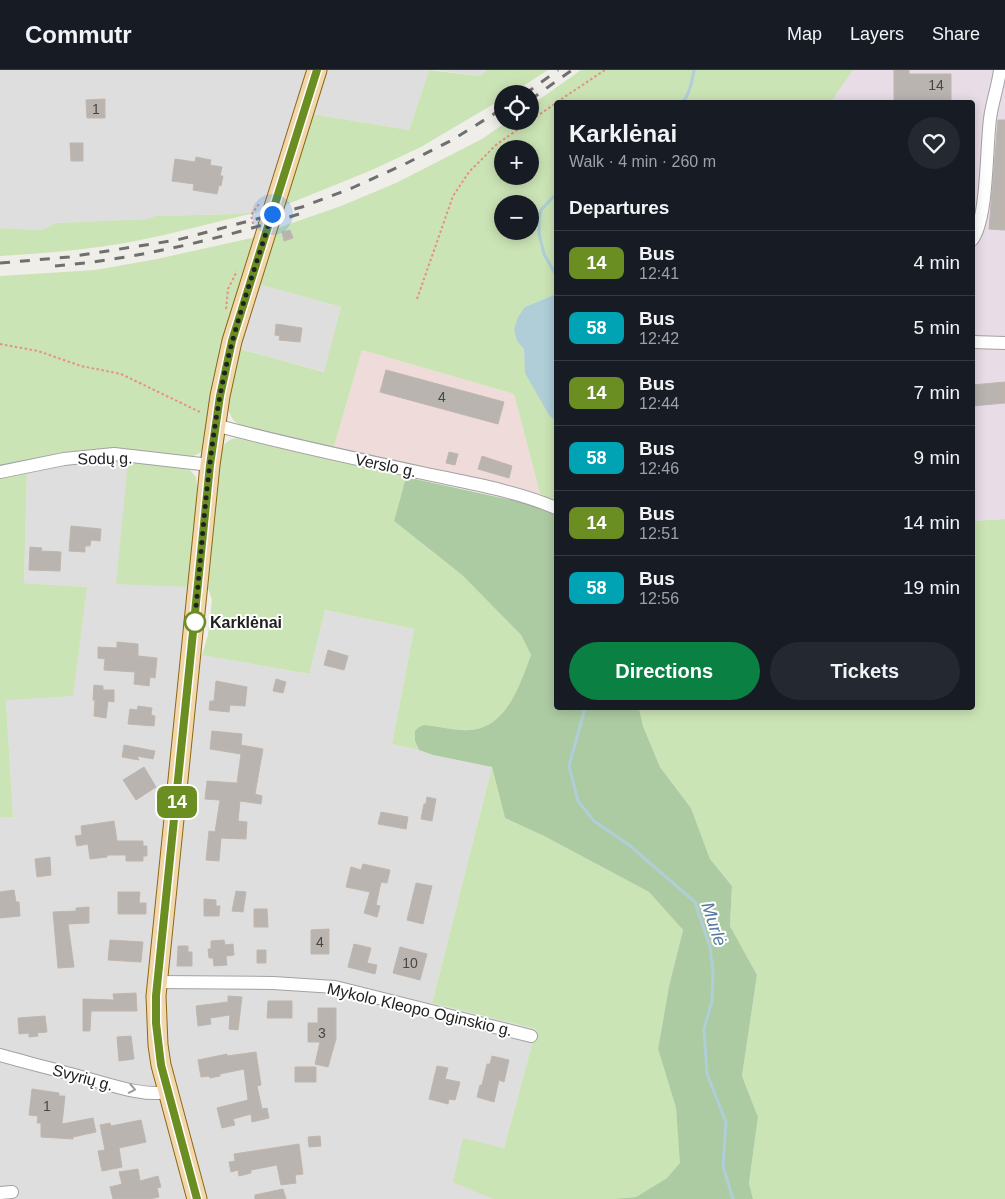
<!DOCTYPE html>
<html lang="en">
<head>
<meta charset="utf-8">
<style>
	:root { --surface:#171b24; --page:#242831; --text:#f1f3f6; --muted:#9ea1a6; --line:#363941; --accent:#0b8043 }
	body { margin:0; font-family:Helvetica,sans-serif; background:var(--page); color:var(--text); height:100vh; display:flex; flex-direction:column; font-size:19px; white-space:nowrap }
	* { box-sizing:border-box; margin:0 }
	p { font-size:16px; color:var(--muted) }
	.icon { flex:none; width:28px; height:28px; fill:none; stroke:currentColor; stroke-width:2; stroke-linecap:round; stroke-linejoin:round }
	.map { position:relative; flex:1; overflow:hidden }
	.panel { position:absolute; left:554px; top:30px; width:421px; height:610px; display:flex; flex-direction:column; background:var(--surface); border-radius:5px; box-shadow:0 2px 12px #0003 }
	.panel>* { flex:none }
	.badge { padding:0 10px; border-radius:8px; font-size:18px; line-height:32px }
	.tools { position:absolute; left:494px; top:15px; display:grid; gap:10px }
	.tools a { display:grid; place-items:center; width:45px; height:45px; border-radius:50%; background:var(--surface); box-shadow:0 2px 12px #0003; font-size:25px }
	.you { position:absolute; width:25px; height:25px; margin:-12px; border:4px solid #fff; border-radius:50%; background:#1a73e8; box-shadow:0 0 0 8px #1a73e833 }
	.map>.badge { position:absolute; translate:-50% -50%; box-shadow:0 0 0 2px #fff }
	h2 { padding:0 15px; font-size:19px; line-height:45px }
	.round { display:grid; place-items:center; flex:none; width:52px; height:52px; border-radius:26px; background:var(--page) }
	.head { display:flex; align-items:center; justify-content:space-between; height:85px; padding:0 15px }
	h1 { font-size:24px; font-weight:800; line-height:38px }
	.button { display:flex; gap:10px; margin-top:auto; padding:10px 15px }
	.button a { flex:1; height:58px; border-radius:30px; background:var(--accent); color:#fff; font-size:20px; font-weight:800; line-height:58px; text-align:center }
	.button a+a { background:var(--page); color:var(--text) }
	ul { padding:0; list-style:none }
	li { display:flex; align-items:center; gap:15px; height:65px; padding:0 15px; border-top:1px solid var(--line) }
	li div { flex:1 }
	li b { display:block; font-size:19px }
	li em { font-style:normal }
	li .badge { min-width:55px; font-weight:700; text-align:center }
	header { display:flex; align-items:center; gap:30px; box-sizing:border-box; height:70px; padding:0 25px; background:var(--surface); border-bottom:1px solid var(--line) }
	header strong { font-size:24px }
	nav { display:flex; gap:28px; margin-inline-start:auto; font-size:18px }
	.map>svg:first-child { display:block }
</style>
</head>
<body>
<header>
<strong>Commutr</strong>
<nav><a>Map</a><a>Layers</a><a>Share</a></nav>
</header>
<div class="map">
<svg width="1005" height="1129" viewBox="0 0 1005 1129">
	<rect width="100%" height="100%" fill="#f0eee9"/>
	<!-- residential -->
	<path fill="#dfdede" d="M0 0H310L262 141 235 144 155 146 147 149 56 153 41 160 0 158Z
		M325 0H429L409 60 312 44Z
		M435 0H487L480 6Z
		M258 214 341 237 325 302 240 279Z
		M99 389 128 391 189 517 152 910 193 1129H0V748L13 747 6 630 86 517 24 513 27 401Z
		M325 540 414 559 392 674 419 680 433 685 492 697 432 933 536 959 504 1078 463 1069 493 1129H204L171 1009 162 926 198 584 308 604Z"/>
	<!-- commercial -->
	<path fill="#efdcda" d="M362 280 514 324 540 424 523 422 333 380Z"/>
	<!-- industrial -->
	<path fill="#e8dce6" d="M853 0H1005V449L973 451 972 32H831Z"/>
	<!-- grass -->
	<path fill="#cbe4b5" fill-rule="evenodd" d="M429 0 480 6 487 0H548L511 24H502V29L421 77 372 100 283 136 312 44 409 60Z
		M581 0H853L831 32H556V224L525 237 517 271 524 279 525 295 556 351V433L540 424 514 324 362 280 333 380 244 358C241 355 234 352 232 348 220 328 234 299 240 279L324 302 341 237 258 214 275 159 341 136 396 113 482 69 508 51H530V36ZM502 79H530V106H502ZM502 134H530V161H502Z
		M262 141C210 153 159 168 106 176 71 181 35 184 0 186V158L41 160 56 153 147 149 155 146 235 144Z
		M256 167 217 302 203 378 200 383 191 387C157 384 122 378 87 380 58 382 29 391 0 398V206L95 200 157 189Z
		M235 368 406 407 394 451 462 505 521 565 531 585C520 614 507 657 471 660 456 661 438 656 424 655L415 671 419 680 392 674 414 559 325 540 309 604 202 585 208 565 212 530 208 518 219 387C221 377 225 371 235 368Z
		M128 391 190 400 196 407 198 424 189 517 116 514Z
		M27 401 24 513 87 517 73 626 6 630 13 747 0 748V407Z
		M1005 449V1129H753L749 1113 758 1047 742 1006 757 905 730 856 732 816 710 789 691 738 660 697 643 656 639 638H972L973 451Z
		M492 697 505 748 544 766 649 822 683 860 669 916 658 979 676 1038 681 1093 667 1108 636 1127 613 1129H493L453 1112 463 1068 504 1078 536 959 432 933Z"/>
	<!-- forest -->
	<path fill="#adcba2" d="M406 407 520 432 556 444V638H639L643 656 660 697 691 738 710 789 732 816 730 856 757 905 742 1006 758 1047 749 1113 753 1129H613L636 1127 667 1108 680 1093 676 1038 658 979 669 916 683 860 649 822 544 766 505 748 492 697 433 685 419 680 415 671V661L419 657 424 655C438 656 456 661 471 660 507 657 520 614 531 585L521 565 462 505 394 451Z"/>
	<!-- water -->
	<path fill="#afced8" d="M556 224V351L549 345 525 303 524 279 517 271 514 259 518 247 525 237Z"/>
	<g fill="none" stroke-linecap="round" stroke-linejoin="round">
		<!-- stream -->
		<path stroke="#afced8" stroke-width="3" d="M683 32C690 23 692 11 694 0
			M556 124 541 140 539 150V164L544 184 556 205
			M585 638 569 696 578 731 594 751 629 775 695 832 710 877 713 902 712 931 704 959 707 1004 726 1052 723 1096 733 1129"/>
	</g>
	<!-- building -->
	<path fill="#b9b4af" stroke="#c0b6ad" d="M894 0H909V4H951V32H894Z
		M105 29V48H87L86 30Z
		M998 50H1005V160L989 159Z
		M70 73H83V91H71Z
		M196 87 211 90 210 95 222 97 220 106H223L221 116 219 115 217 124 193 120 194 114 172 111 175 89 195 92Z
		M290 160 293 168 284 171 282 162Z
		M276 254 302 258 300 272 279 270 280 266 275 265Z
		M386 300 504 332 498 354 380 322Z
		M1005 312V333L972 336V315Z
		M449 382 458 384 455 395 446 393Z
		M482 386 512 396 509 408 478 399Z
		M71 456 101 459 100 471 91 470 90 476H85V482L69 481Z
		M30 477 42 478 41 481 61 482 60 501 29 500Z
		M117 572 138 574V586L157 588 155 608 150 607 149 616 134 614 135 602 104 600 105 589 98 588V577L117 578Z
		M328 580 348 586 344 600 324 595Z
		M276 609 286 612 283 623 273 621Z
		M216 611 247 617 245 636 230 635 229 642 209 640 210 631H214Z
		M94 615 103 616V620H114V632L108 631 106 648 94 646 95 630H93Z
		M138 636 152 638 151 645 155 646 154 656 128 654 130 639 137 640Z
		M212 661 242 664 241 675 263 679 255 724 262 726 261 734 240 731 238 751 247 752 246 769 221 768 219 791 206 790 209 761 215 762 220 730 205 729 207 711 237 713 241 684 210 679Z
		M124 675 155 681 153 689 137 686 139 690 122 687Z
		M144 697 156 717 136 730 123 710Z
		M427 727 436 729 432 751 421 749 424 734H426Z
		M381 742 408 747 406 759 378 754Z
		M114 751 117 771H143V776H147V786H143V791H126V785H107V787L90 789 88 774 77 776 75 766 82 765 81 756Z
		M50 787 51 805 37 807 35 789Z
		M363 794 390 800 387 813 381 812 376 835 380 836 377 847 364 843 370 822 346 817 351 797 361 800Z
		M416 813 432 816 423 854 407 850Z
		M14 820 16 832H19L20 846 0 848V822Z
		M236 821 246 822 243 842 232 841Z
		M118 822H140L139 833H146V844H118Z
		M204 829 216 830V836H220L219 846H204Z
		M89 837V853L68 854 74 897 58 898 53 842 76 841V838Z
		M254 839H267L268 857H254Z
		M329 859V884H311V860Z
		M110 870 143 872 141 892 108 890Z
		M224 870 225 875 233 874 234 885 226 886 227 895 214 896 213 888H209L208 879H211V871Z
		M354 874 371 878 367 893 377 895 375 904 348 897Z
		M178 876H188V882H192V896H177Z
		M400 877 427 884 420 910 393 903Z
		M257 880H266V893H257Z
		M136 923 137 941H91L90 961H83V929L114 930 113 924Z
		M228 926 242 927 238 960 229 959 230 945 210 948 211 954 198 956 196 936 228 932Z
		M268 931H292V948H267Z
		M318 938H336V969L328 997 315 994 320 972H308V953H318Z
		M45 946 47 962 37 963 38 966 29 967V963L19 964 18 948Z
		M131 966 134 989 119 991 117 967Z
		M256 982 261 1015 257 1016 262 1039 267 1038 269 1048 252 1052 251 1044 233 1049 235 1055 222 1058 217 1038 248 1030 244 999 220 1004V1006L210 1008 209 1006 201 1007 198 990 227 984V986Z
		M492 986 509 990 504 1012 499 1010 494 1032 477 1027 480 1015H482L487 994H490Z
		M437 996 448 998 445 1009 460 1012 455 1030 449 1029 448 1034 429 1029Z
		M295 997H316V1012H295Z
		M32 1019 59 1023V1026H65L62 1054 93 1048 96 1062 73 1067V1069L41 1067V1053H37L38 1046 29 1045Z
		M141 1050 146 1072 119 1078 122 1097 102 1101 98 1081 105 1080 100 1055 110 1053 111 1056Z
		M320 1066 321 1076 309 1077 308 1067Z
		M299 1074 303 1104 295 1105 296 1113 281 1115 277 1095 251 1100V1103L239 1106 238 1100 231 1102 229 1092 235 1091 234 1084Z
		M138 1099 140 1111 158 1106 161 1117 157 1118 159 1127 150 1129H113L110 1117 122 1114 119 1102Z
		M283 1119 286 1129H255V1125Z"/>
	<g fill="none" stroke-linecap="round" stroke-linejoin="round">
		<defs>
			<path id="street" d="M972 170C988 148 986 79 990 49 992 32 998 17 1000 0
				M972 272 1005 273
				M215 355C285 374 356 389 427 404 470 413 516 421 556 438
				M0 402 64 389 114 384 210 395
				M158 912 273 913 335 917 531 966
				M0 985C28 993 57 1000 85 1008 109 1014 144 1027 168 1022
				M0 1123 12 1122"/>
			<path id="primary" d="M197 1129 161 995 158 975 156 926 210 395 220 326 232 271 317 0"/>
		</defs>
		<!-- street casing -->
		<use href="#street" stroke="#a2a2a2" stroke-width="14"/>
		<!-- primary casing -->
		<use href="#primary" stroke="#8c6712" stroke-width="21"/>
		<!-- path -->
		<path stroke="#eb8e7f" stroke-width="2" stroke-dasharray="2.5 2.5" stroke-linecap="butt" d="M557 32 605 0
			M253 154 251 145 259 134
			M417 229 453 126 469 102 497 74 556 33
			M226 239 228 219 237 201
			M0 274 38 281 81 296 121 304 202 343"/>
		<!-- street -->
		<use href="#street" stroke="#fff" stroke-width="12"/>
		<!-- primary -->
		<use href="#primary" stroke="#f2d6ac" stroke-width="19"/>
		<!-- rail -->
		<path stroke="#6f6f6f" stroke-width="3" stroke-dasharray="10 10" stroke-linecap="butt" d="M525 24 558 0
			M530 30 572 0
			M0 193 69 187 177 170 302 137 352 118 407 93 452 70 502 39
			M55 196C138 189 219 169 299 144"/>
	</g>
	<!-- one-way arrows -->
	<defs><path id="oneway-chevron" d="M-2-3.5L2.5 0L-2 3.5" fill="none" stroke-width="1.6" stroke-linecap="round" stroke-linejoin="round" transform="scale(1.25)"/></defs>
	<use stroke="#9b9b9b" href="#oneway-chevron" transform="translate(132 1019) rotate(11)"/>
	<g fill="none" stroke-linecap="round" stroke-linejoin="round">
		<defs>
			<path id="line" d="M197 1129 161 995 156 953V926L210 395 220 326 232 271 317 0"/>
		</defs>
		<!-- line casing -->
		<use href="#line" stroke="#fff" stroke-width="11"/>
		<!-- line -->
		<use href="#line" stroke="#6b8e23" stroke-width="8"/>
		<!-- walk -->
		<path stroke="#212121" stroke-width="5" stroke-dasharray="0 9" d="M195 552 194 557C202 480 206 402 220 326 231 264 253 205 272 144"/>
	</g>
	<!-- markers -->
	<circle fill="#fff" stroke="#6b8e23" stroke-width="2.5" cx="195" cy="552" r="10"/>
	<g text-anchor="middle" stroke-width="4" stroke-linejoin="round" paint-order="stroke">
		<!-- number labels -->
		<g font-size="14" fill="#474644">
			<text x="936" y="20">14</text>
			<text x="96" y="44">1</text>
			<text x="442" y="332">4</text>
			<text x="320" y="877">4</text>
			<text x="410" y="898">10</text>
			<text x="322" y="968">3</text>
			<text x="47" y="1041">1</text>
		</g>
		<!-- street labels -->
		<g font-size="16" fill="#212121" stroke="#fff">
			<text transform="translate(105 388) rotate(-1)" y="6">Sodų g.</text>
			<text transform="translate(386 395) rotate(12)" y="6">Verslo g.</text>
			<text transform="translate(420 939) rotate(13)" y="6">Mykolo Kleopo Oginskio g.</text>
			<text transform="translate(83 1007) rotate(15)" y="6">Svyrių g.</text>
		</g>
		<!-- stop labels -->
		<g font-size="16" font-weight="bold" fill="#212121" stroke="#fff" text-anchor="start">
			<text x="210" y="558">Karklėnai</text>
		</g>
		<!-- water labels -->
		<g font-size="18" font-style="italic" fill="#5478a0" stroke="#fff">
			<text transform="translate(714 854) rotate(72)" y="6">Murlė</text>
		</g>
	</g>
</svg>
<div class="tools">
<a><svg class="icon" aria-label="locate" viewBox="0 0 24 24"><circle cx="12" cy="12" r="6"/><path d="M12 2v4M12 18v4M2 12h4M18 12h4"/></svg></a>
<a>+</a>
<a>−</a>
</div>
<div class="you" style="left:272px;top:144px"></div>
<b class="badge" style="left:177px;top:732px;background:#6b8e23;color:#fff">14</b>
<section class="panel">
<div class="head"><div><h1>Karklėnai</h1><p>Walk · 4 min · 260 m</p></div><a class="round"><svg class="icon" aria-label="heart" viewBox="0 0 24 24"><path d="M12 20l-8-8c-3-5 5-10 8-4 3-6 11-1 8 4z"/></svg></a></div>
<h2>Departures</h2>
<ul>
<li><span class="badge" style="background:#6b8e23;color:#fff">14</span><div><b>Bus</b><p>12:41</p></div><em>4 min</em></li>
<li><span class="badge" style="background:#00a3b4;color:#fff">58</span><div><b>Bus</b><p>12:42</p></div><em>5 min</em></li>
<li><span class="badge" style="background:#6b8e23;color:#fff">14</span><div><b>Bus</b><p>12:44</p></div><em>7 min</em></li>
<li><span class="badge" style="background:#00a3b4;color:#fff">58</span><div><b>Bus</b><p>12:46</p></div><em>9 min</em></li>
<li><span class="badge" style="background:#6b8e23;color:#fff">14</span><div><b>Bus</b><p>12:51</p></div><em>14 min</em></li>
<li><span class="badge" style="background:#00a3b4;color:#fff">58</span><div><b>Bus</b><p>12:56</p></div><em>19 min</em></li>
</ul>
<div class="button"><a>Directions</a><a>Tickets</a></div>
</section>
</div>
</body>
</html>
